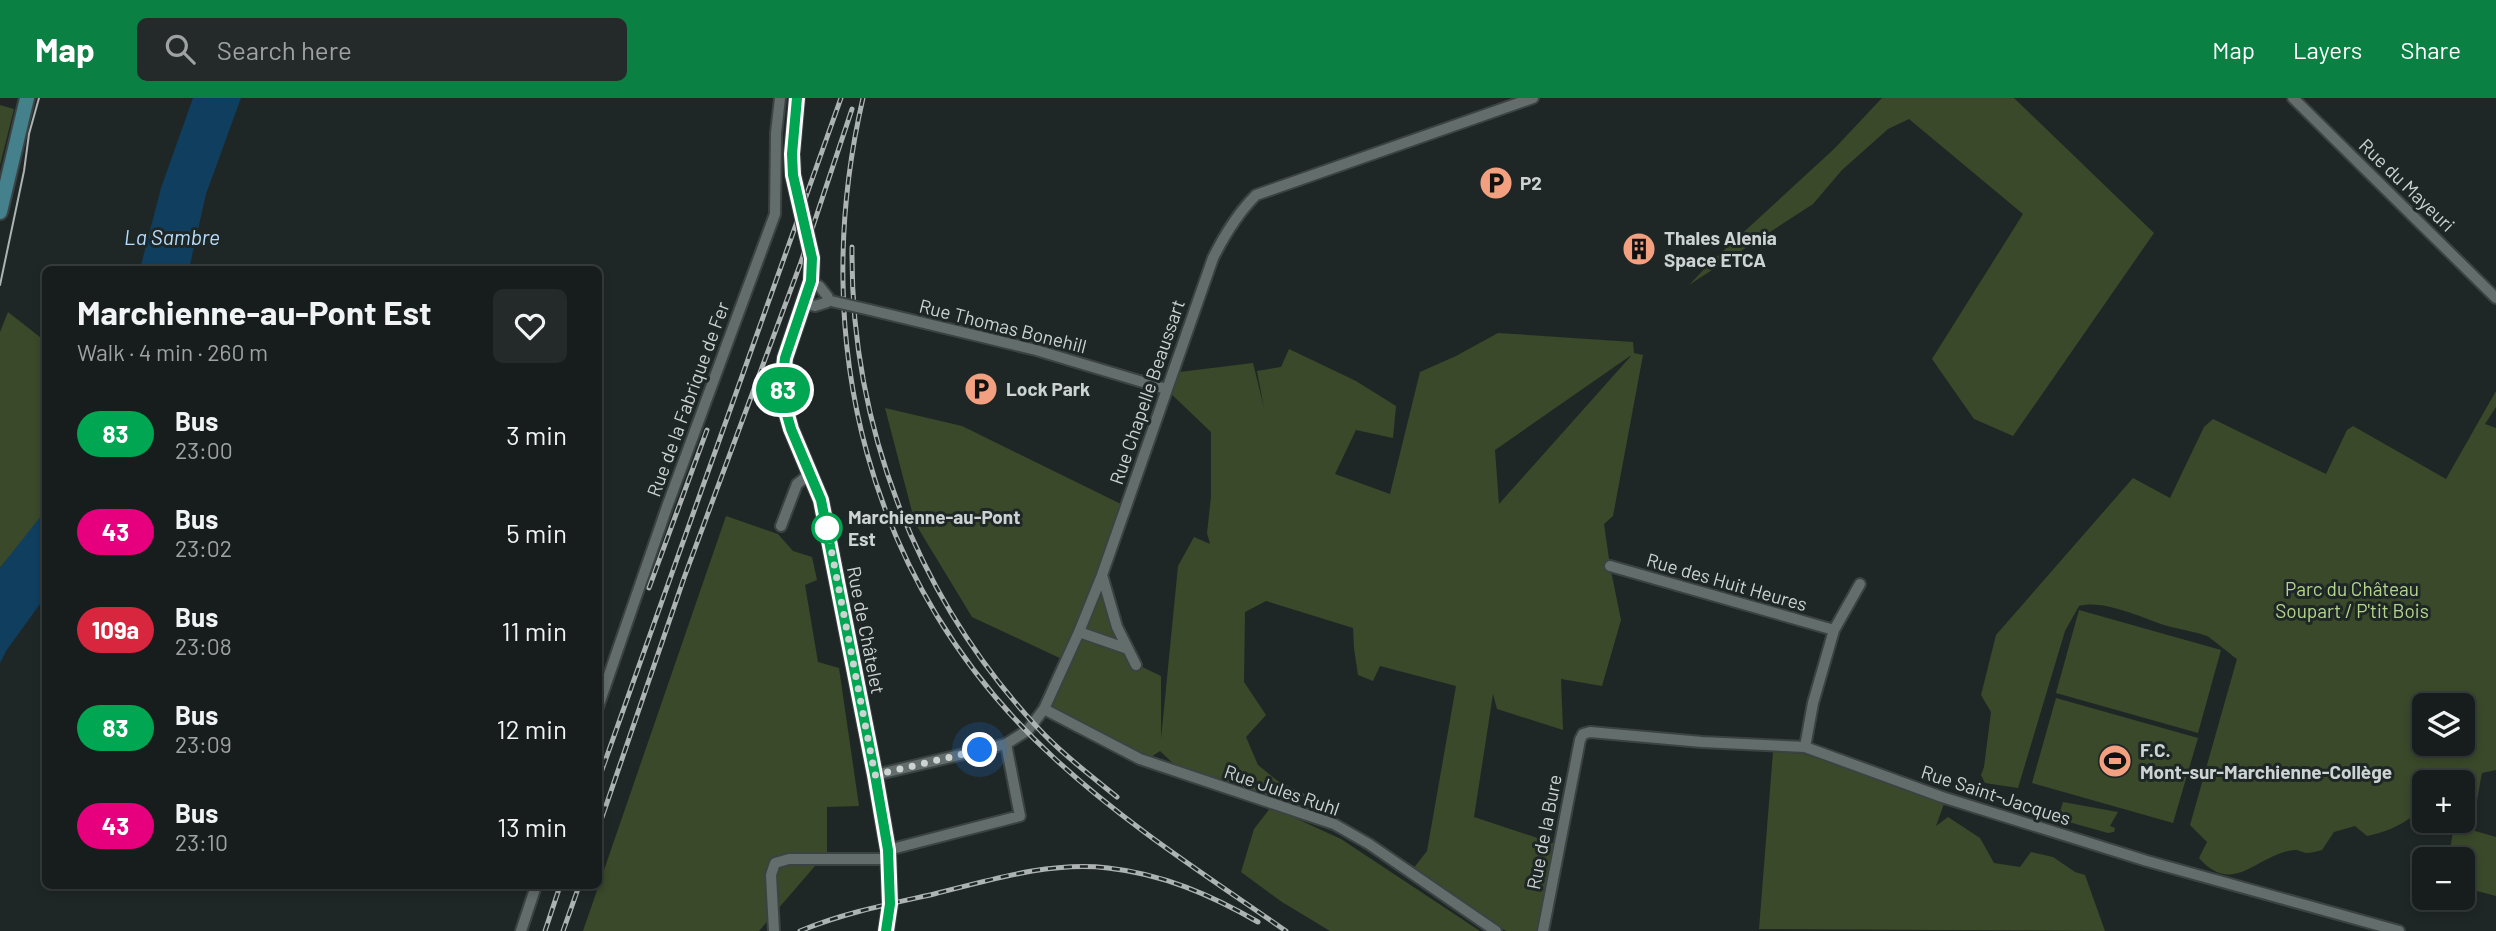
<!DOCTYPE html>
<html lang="en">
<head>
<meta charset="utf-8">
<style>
	:root { --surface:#171d1c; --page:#242a29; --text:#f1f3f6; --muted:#9ea2a3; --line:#363b3b; --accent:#0b8043 }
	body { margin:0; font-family:Barlow,sans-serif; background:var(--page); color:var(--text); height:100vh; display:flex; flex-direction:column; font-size:26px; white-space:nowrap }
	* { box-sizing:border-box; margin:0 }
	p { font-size:23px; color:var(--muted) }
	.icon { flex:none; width:38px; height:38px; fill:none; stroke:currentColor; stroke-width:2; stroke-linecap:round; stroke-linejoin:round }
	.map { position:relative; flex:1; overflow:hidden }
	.details { position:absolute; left:42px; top:168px; width:560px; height:623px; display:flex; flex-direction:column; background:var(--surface); border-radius:10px; box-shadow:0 4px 10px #0003,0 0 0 2px var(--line) }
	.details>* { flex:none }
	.badge { padding:0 14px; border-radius:23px; font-size:24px; line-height:46px }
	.fabs { position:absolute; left:2412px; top:595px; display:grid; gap:14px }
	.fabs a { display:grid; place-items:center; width:63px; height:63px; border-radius:10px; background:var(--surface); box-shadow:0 4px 10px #0003,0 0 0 2px var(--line); font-size:35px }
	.you { position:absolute; width:35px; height:35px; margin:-18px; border:5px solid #fff; border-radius:50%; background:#1a73e8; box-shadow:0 0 0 10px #1a73e833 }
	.map>.badge { position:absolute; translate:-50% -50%; box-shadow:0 0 0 4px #fff }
	.round { display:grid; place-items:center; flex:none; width:74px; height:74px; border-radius:10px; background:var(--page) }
	.overview { display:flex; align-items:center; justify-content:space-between; height:119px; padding:0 35px }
	h1 { font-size:33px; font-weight:700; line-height:52px }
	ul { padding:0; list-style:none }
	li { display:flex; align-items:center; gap:21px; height:98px; padding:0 35px }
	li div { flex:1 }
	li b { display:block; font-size:26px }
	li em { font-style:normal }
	li .badge { min-width:77px; font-weight:700; text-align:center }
	header { display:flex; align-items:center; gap:42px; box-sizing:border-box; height:98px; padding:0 35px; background:var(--accent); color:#fff }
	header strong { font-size:33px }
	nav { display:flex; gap:38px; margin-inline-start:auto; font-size:24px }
	.search { width:490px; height:63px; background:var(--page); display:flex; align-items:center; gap:18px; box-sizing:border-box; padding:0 24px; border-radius:10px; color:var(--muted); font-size:26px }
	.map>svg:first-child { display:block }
</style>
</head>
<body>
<header>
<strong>Map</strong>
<div class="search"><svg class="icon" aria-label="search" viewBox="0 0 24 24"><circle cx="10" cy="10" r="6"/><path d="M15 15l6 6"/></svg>Search here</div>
<nav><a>Map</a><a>Layers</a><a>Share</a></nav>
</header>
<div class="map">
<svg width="2496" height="833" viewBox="0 0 2496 833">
	<rect width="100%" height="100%" fill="#1f2726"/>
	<!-- green -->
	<path fill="#3a4929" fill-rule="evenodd" d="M1882 0H2014L2154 135 2013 338 1974 321 1932 261 2023 116 1909 21 1888 31 1842 72 1813 106 1689 187 1709 166 1834 51Z
		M0 7 14 11 0 67Z
		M8 214 45 243 46 413 0 470V234Z
		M1498 235 1633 244 1634 255 1643 257 1613 418 1604 426 1610 468 1621 522 1602 588 1561 581 1563 632 1497 611 1493 596 1474 719 1559 747 1543 833H1507L1476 821 1413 771 1427 753 1456 588 1380 568 1373 583 1358 577 1354 550 1353 530 1266 503 1245 514 1244 584 1266 617 1246 639 1258 667 1279 684 1307 697 1292 704 1179 671 1160 653 1145 663 1044 611 1064 562 972 519 915 425 885 310 962 328 1125 408 1098 482 1136 566 1161 578V641L1178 468 1194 439 1210 446 1207 435 1211 399V334L1166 291 1171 275 1253 265 1264 310 1257 273 1281 269 1289 251 1356 283 1396 308 1393 340 1356 332 1335 376 1390 396 1420 274 1456 258ZM1630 258H1631L1499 406 1495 352Z
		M2496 293V309L2485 326 2496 330V672L2482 675C2479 688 2475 725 2468 731L2496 739V798L2462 789V761H2448L2454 729 2434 723H2462V684H2424V720L2414 717C2399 729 2385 734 2367 738L2355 728 2334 734 2322 752C2317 753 2311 755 2306 755 2301 754 2299 752 2295 752 2258 755 2234 800 2199 760L2207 744 2190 727 2237 561C2230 556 2211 540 2207 538 2193 533 2178 531 2164 527 2141 519 2102 501 2079 508L2065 533 2018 690 1985 685 1981 677 1984 669 1991 614 1981 597 1996 537 2133 380 2170 400 2204 329 2213 321 2326 376 2347 332 2353 328 2446 381ZM2424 607H2462V646H2424Z
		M726 418 778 436 793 453 812 459 817 482 805 487 818 564 839 570 859 708 827 709V754L759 833H583Z
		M2079 512 2221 552 2198 635 2056 595Z
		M2056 600 2198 640 2173 725 2032 685Z
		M1773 654 1804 656 1945 703 1936 728 1948 719 1980 740 1994 765 2020 769 2031 754 2053 759 2075 774 2085 777 2105 833 1759 831Z
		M2063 704 2118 714 2110 728 2115 730 2114 734 2108 735 2058 721Z
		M1271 709 1341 741 1480 833H1330L1282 804 1241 774 1254 731Z"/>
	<!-- water -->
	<path fill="#0f3e5f" d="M193 0H241L206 96 189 171H140L161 90Z
		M45 413V499L6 553 0 565V470Z"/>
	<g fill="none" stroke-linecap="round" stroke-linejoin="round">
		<defs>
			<path id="minor" d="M2293 0 2496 200
				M804 205 815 208 831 203 820 189 811 183
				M870 212 1036 252 1166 291
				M781 428 797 386 810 376
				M1610 468 1834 532
				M1102 477 1117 529 1136 567
				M1079 534 1128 551
				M598 609 668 406 775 116 776 35 780 0
				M1044 611 1140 661 1334 726 1369 746 1496 833
				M1805 649 1813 605 1834 532 1860 486
				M875 677 1006 646 1028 632 1044 611 1079 534 1102 477 1213 160C1225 136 1237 116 1256 97L1533 0
				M888 752 1020 718 1006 646
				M521 833 536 788
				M774 833 771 777 775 765 789 761H888
				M1543 833 1580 642 1583 636 1590 634 1702 644 1805 649 1942 699 2147 763 2399 833"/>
			<path id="major" d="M793 77 792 56 797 0
				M0 114 27 0
				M811 183 785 260 782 286 785 310 791 331 821 402 875 677 888 752 890 806 886 833"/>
		</defs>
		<!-- minor casing -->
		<use href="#minor" stroke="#3b4342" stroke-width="14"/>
		<!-- major casing -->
		<use href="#major" stroke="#3b4342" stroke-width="18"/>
		<!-- minor -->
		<use href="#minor" stroke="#636d6b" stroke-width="10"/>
		<!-- major -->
		<use href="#major" stroke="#44818d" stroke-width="14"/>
		<!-- tram -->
		<path stroke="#adb3b2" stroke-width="2" d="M0 187 24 73 29 36 39 0"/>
		<defs>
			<path id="rail" d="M863 0C807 242 867 488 1053 659 1124 725 1207 778 1286 833
				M852 149C850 326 916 499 1037 629 1061 655 1090 677 1117 699
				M649 490 707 332
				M598 683 841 0
				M598 731 684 480 801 164 852 11
				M545 833 560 788
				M563 833 579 788
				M800 833C843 815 889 806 934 796 990 782 1051 763 1108 770 1163 776 1211 797 1258 824"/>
		</defs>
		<!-- rail casing -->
		<use href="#rail" stroke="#adb3b2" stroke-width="5"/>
		<!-- rail -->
		<use href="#rail" stroke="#1f2726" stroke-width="2.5" stroke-dasharray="8" stroke-linecap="butt"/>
		<defs>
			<path id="minor-bridge" d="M831 203 870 212"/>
			<path id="major-bridge" d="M793 77 812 160 811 183"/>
		</defs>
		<!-- minor-bridge casing -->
		<use href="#minor-bridge" stroke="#3b4342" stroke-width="14" stroke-linecap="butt"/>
		<!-- major-bridge casing -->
		<use href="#major-bridge" stroke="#3b4342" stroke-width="18" stroke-linecap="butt"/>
		<!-- minor-bridge -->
		<use href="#minor-bridge" stroke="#636d6b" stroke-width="10"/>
		<!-- major-bridge -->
		<use href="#major-bridge" stroke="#44818d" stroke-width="14"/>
	</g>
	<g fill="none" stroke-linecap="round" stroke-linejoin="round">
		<defs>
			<path id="line" d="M797 0 792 56 793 77 812 160 811 183 785 260 782 286 785 310 791 331 821 402 875 677 888 752 890 806 886 833"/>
		</defs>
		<!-- line casing -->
		<use href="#line" stroke="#fff" stroke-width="16"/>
		<!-- line -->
		<use href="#line" stroke="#00a651" stroke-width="10"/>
		<!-- walk -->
		<path stroke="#cdd3d2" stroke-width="7" stroke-dasharray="0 12.6" d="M827 430 875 677 980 652"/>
	</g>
	<!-- icons -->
	<defs>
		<symbol id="parking-disc" viewBox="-11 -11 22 22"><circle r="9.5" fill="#f2a080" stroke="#1f2726"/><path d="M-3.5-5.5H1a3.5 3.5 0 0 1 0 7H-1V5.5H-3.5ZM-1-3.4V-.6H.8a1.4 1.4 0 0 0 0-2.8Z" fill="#111"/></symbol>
		<symbol id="building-disc" viewBox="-11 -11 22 22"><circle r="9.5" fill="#f2a080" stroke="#1f2726"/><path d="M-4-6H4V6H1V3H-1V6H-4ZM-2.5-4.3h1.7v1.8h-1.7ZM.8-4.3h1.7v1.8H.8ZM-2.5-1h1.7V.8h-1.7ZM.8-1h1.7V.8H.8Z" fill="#111"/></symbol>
		<symbol id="stadium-disc" viewBox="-11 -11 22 22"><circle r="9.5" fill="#f2a080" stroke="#1f2726"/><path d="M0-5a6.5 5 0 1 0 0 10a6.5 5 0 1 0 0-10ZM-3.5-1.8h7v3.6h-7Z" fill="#111"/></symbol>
	</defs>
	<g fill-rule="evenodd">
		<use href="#parking-disc" x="1477" y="66" width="38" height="38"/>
		<use href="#building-disc" x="1620" y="132" width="38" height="38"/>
		<use href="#parking-disc" x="962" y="272" width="38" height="38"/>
		<use href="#stadium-disc" x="2096" y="644" width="38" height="38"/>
	</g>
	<!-- markers -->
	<circle fill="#fff" stroke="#00a651" stroke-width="3.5" cx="827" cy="430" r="14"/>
	<g text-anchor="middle" stroke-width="6" stroke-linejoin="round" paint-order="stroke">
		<!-- poi labels -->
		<g font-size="19" font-weight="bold" fill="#cdd3d2" stroke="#1f2726" text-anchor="start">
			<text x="1520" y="92">P2</text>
			<text x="1664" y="147">Thales Alenia<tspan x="1664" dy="22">Space ETCA</tspan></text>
			<text x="1006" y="298">Lock Park</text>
			<text x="2140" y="659">F.C.<tspan x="2140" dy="22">Mont-sur-Marchienne-Collège</tspan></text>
		</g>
		<!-- street labels -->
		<g font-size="19" fill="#cdd3d2" stroke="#1f2726">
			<text transform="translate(2407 87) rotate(44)" y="7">Rue du Mayeuri</text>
			<text transform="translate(1003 228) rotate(14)" y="7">Rue Thomas Bonehill</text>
			<text transform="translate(1147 294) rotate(-71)" y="7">Rue Chapelle Beaussart</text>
			<text transform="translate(688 301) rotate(-70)" y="7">Rue de la Fabrique de Fer</text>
			<text transform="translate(1727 484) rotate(16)" y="7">Rue des Huit Heures</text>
			<text transform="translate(866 532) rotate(79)" y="7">Rue de Châtelet</text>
			<text transform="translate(1282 692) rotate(19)" y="7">Rue Jules Ruhl</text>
			<text transform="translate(1996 697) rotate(18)" y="7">Rue Saint-Jacques</text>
			<text transform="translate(1544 734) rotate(-79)" y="7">Rue de la Bure</text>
		</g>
		<!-- stop labels -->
		<g font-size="19" font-weight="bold" fill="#cdd3d2" stroke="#1f2726" text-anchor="start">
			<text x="848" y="426">Marchienne-au-Pont<tspan x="848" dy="22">Est</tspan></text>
		</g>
		<!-- park labels -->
		<g font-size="19" fill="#b4d68c" stroke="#1f2726">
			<text x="2352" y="498">Parc du Château<tspan x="2352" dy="22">Soupart / P'tit Bois</tspan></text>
		</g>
		<!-- water labels -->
		<g font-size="21" font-style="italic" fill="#b5ddfe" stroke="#1f2726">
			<text x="172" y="147">La Sambre</text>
		</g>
	</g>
</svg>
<div class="fabs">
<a><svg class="icon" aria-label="layers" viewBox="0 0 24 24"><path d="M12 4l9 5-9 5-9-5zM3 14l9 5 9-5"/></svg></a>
<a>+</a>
<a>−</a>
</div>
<div class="you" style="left:980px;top:652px"></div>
<b class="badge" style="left:783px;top:292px;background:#00a651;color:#fff">83</b>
<section class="details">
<div class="overview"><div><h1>Marchienne-au-Pont Est</h1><p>Walk · 4 min · 260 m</p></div><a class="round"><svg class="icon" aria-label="heart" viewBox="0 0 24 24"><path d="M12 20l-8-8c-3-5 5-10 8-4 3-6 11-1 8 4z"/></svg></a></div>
<ul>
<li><span class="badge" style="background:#00a651;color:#fff">83</span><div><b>Bus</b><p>23:00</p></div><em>3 min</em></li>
<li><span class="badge" style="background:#e6007e;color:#fff">43</span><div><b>Bus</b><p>23:02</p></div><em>5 min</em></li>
<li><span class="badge" style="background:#d7263d;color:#fff">109a</span><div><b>Bus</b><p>23:08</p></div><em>11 min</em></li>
<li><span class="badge" style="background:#00a651;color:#fff">83</span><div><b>Bus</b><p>23:09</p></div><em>12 min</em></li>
<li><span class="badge" style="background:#e6007e;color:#fff">43</span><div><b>Bus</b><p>23:10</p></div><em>13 min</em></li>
</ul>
</section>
</div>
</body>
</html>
